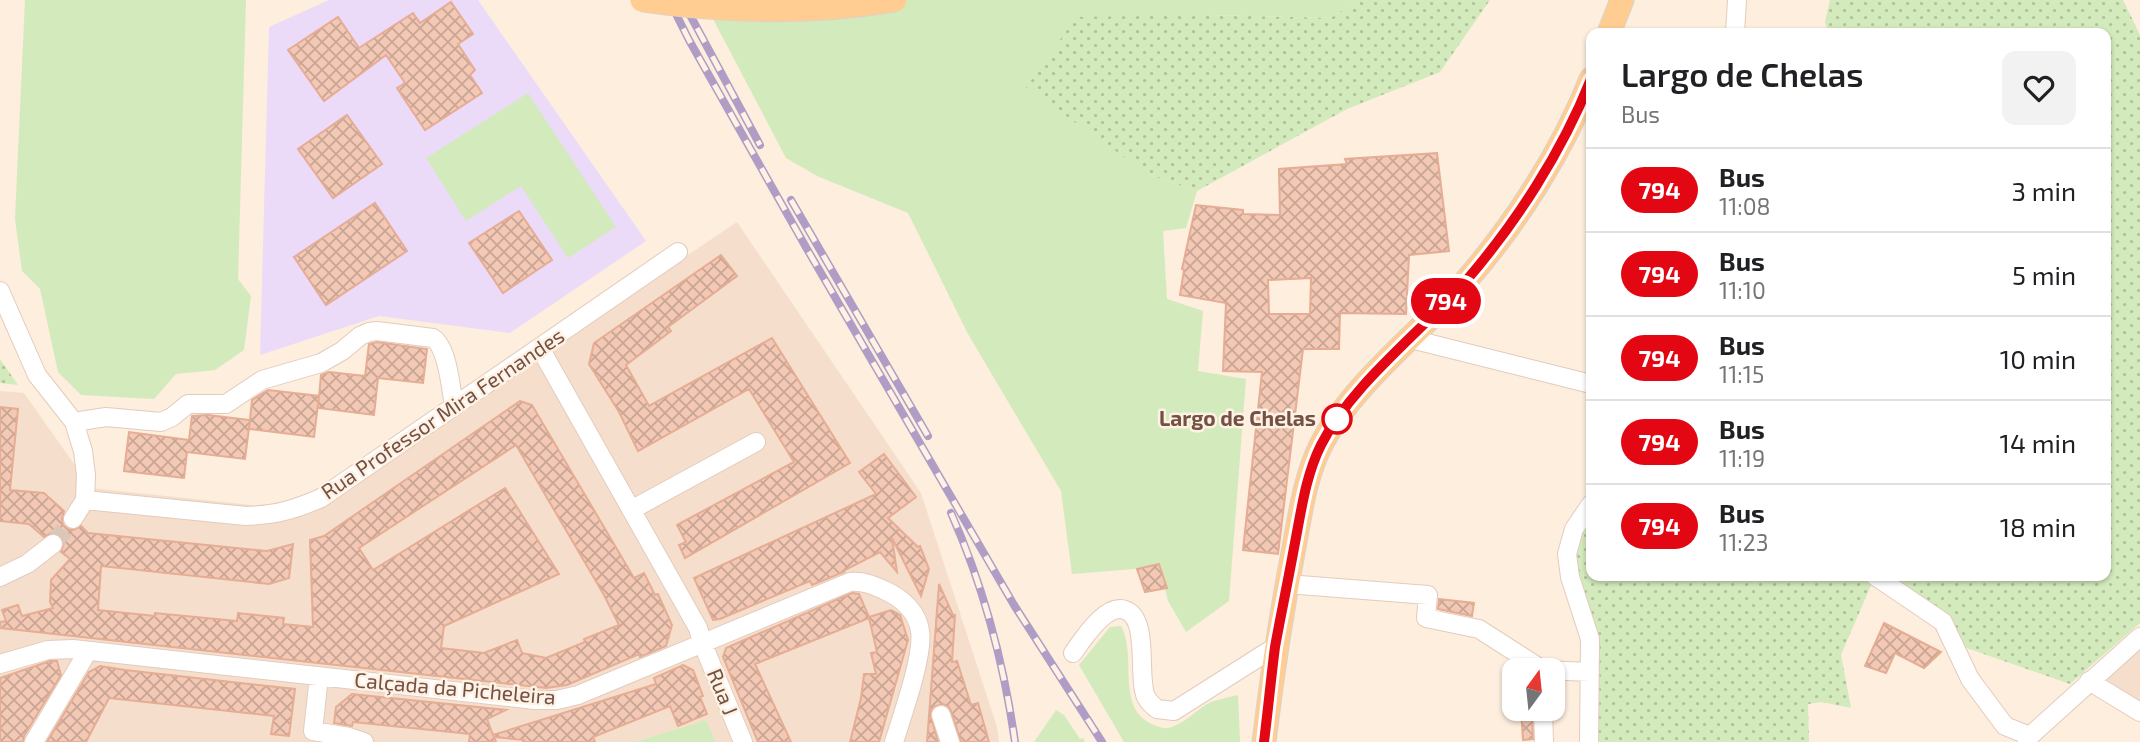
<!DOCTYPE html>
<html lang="en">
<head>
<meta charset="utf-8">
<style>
	:root { --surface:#fff; --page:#f2f2f2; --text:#202124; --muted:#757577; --line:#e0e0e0 }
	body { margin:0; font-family:"Exo 2",sans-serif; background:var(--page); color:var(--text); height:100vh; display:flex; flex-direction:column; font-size:26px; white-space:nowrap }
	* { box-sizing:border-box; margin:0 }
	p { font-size:23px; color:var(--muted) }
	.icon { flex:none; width:38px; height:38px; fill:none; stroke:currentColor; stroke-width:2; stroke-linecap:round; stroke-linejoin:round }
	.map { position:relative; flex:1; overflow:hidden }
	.side { position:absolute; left:1586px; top:28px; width:525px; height:553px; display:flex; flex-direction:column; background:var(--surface); border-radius:14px; box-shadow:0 2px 5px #0004 }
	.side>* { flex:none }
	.badge { padding:0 14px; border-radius:23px; font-size:24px; line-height:46px }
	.needle { width:46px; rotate:15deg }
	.fabs { position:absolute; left:1502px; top:658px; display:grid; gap:14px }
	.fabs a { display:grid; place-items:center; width:63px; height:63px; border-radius:14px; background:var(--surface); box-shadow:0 2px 5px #0004; font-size:35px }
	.map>.badge { position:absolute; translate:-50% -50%; box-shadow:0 0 0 4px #fff }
	.round { display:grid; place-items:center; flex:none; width:74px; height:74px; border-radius:14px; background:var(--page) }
	.head { display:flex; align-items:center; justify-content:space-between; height:119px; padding:0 35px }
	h1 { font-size:33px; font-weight:600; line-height:52px }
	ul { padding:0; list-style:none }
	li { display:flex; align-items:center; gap:21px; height:84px; padding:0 35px; border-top:2px solid var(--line) }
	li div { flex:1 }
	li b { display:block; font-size:26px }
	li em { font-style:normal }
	li .badge { min-width:77px; font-weight:700; text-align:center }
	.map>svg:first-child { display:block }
</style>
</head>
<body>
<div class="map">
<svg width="2140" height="742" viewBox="0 0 2140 742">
	<defs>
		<pattern id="garden-dots" width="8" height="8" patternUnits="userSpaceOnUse" patternTransform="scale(1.75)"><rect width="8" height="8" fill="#d3eabc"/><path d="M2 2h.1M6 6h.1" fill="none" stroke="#b0c09b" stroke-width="1.8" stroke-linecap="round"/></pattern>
		<pattern id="building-cross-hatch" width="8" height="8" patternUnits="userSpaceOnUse" patternTransform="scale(1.75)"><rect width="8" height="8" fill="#f3c8b4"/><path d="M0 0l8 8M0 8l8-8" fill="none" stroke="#c9a594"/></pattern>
	</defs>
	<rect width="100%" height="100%" fill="#fdeede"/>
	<!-- residential -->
	<path fill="#f5dfcc" d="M737 222 921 493 997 727 999 742H716L706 720 634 742H0V391L24 393 91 488 307 511Z
		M2140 647V702L2101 680Z"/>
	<!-- education -->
	<path fill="#ebdbf9" d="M329 0H478L646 241 510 333 379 316 260 355 269 27Z"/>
	<!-- grass -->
	<path fill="#d3eabc" d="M25 0H246L238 279 251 296 244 350 215 370 176 374 154 399 81 395 58 372 40 289 22 271 15 219Z
		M703 0H1358L1332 18 1206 15 1150 175 1197 191 1186 228 1163 231 1167 299 1203 311 1198 371 1246 379 1229 601 1186 632 1168 601 1159 564 1134 569 1072 574 1061 491 968 334 908 213 817 176 786 158Z
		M528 93 616 227 568 258 521 186 466 221 426 158Z
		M1121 626C1138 657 1114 708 1154 725 1162 728 1166 730 1174 726 1188 721 1198 708 1211 702 1220 699 1229 697 1238 695L1240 742H1124L1079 665 1110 627Z
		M1056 710 1064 715 1080 739 1083 738 1085 742H1034Z
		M706 720 716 742H634Z"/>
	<!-- garden -->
	<path fill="url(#garden-dots)" d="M1358 0H1490L1440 72 1347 109 1197 191 1150 175 1026 88 1076 17 1206 15 1331 18Z
		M1830 0H2123L2140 35V623L2070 684 1964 647 1880 576H2105V33H1829L1825 22Z
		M0 359 18 385 0 383Z
		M1591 504V576H1875L1841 655 1851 708 1822 702 1808 704 1809 742H1589L1590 639 1570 577 1574 529Z"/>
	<!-- building -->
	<path fill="url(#building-cross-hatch)" stroke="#e6ac94" stroke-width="2" fill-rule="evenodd" d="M451 2 473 34 458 44 475 70 470 75 482 93 425 130 397 88 405 83 386 55 324 101 288 50 338 17 359 48 413 13 420 23Z
		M347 115 382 164 333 198 298 149Z
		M1437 153 1449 251 1409 255 1406 314 1340 313 1339 349H1303L1278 554 1243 550 1262 372 1223 371 1226 303 1180 295 1184 270 1182 269 1196 205 1243 210V214L1280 215 1279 169 1347 164 1345 159ZM1311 278 1310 314H1269L1268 280Z
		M375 203 407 251 326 305 294 257Z
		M519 211 552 260 503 293 469 243Z
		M721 255 737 276 668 327 671 331 626 365 649 406 772 338 850 463 685 558 679 545 686 542 677 525 794 462 749 389 638 451 619 412 589 364 594 343Z
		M377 342 427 349 423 383 378 378 374 415 318 408 321 375 329 372 365 376 369 344Z
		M268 390 319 396 314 437 249 429 252 400Z
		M520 401 532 405 634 578 644 573 655 595 658 594 672 625 666 646 640 657 639 654 567 685 546 688 0 628V622L6 621 2 610 18 605 22 616 53 608 50 602 51 580 70 559 61 552 64 542 58 534 51 533 44 537 29 524 0 521V407L18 409 10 490 44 493 64 511 62 519 63 525 68 529 73 530 81 526 88 533 267 551 293 544 289 578 269 584 101 566 98 610 155 616V613L237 621 238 613 284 618 283 624 313 627 310 540 324 536ZM516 445 604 595 619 625 584 639 585 642 546 658 522 653 517 640 484 653 441 648 444 626 559 574 505 488 373 570 359 548Z
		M208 415 250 420 245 459 187 452 184 478 124 471 129 432 189 440 192 416Z
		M884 454 916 497 888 518 918 547 920 546 929 569 921 596 892 538 897 572 880 552 843 571 844 572 812 585 810 581 720 619 713 620 694 578 876 494 859 472Z
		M1159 564 1167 588 1145 592 1137 569Z
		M939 584 953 615H955L952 662 957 661 971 705 978 703 989 742H961L951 711 948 706 943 704 933 707 930 713 938 742H927Z
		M852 593 859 594 869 617 891 610 900 615 908 640 879 742H850L861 698 864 674H876L871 653 877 652 869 618 755 664 791 742H758L723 657 726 648Z
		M1439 599 1474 603 1472 616 1438 609Z
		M1884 623 1941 652 1924 668 1895 653 1886 673 1865 666Z
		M50 661H57L61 675 24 736 23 742H0V678Z
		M683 665 693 670 703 696 700 697 707 714 678 726 670 706 593 737 595 742H523L524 740 494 737 496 742H469L470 734 353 722 352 726 334 723 336 707 352 694 506 710 487 719 493 735 656 684 654 678Z
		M100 666 125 670 295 689 289 736 271 734 274 716 109 698 86 742H47L89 672Z
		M1521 709H1532L1533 739 1523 740Z"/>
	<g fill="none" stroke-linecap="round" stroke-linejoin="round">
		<!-- minor-tunnel -->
		<path stroke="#dac7b8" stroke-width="18" stroke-dasharray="18 9" stroke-linecap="butt" d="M53 544 73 519"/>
		<defs>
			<path id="minor" d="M1735 33 1737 0
				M0 291 37 375 74 422 83 451 86 475 85 500
				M1411 339 1591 384
				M540 348 698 628 702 642 743 742
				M74 422 106 417 161 422 172 417 188 404H226L262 380 321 363 342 351 360 336 369 332 377 331 433 338C448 348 451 389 454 407
				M85 500 246 516C275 515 294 510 321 498L678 252
				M631 510 756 442
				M73 519 85 500
				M1875 576 1943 622 1970 679 2005 726 2030 736
				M0 577 27 564 53 544
				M1287 584 1428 595 1426 618 1479 629 1543 670 1590 672
				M1073 653C1083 639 1106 603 1125 610 1150 618 1137 677 1146 697 1149 702 1153 706 1157 709L1174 711 1275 647
				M0 664 48 650 73 649 535 700H557L578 695 850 582C864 581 873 585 886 591 902 598 918 613 920 631 924 655 902 716 894 742
				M319 676 313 731 349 737 364 742
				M2089 681 2140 712
				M1543 709 1544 742
				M941 715 950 742
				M34 742 88 651
				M1589 742 1590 639 1570 577 1567 554 1574 529 1591 504
				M2027 742 2030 736 2140 637"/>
			<path id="major" d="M1609 33 1622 0
				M1264 742C1272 675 1282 609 1295 542 1301 509 1306 475 1321 445 1352 384 1420 333 1465 282 1516 223 1562 152 1591 79"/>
		</defs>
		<!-- minor casing -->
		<use href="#minor" stroke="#e3cbbd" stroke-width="20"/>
		<!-- major casing -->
		<use href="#major" stroke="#dbd2cf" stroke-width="25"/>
		<!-- minor -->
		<use href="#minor" stroke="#fff" stroke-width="18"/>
		<!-- major -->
		<use href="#major" stroke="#ffcd92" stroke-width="23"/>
		<defs>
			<path id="rail" d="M669 0 689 40 807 249 1014 605 1102 742
				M682 0 760 145
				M791 200 928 436
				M951 513C983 585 1004 664 1015 742"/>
		</defs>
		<!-- rail casing -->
		<use href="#rail" stroke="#af9dc5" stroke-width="8"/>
		<!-- rail -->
		<use href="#rail" stroke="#fff2e4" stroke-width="5" stroke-dasharray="16" stroke-linecap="butt"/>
		<defs>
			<path id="major-bridge" d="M642 0C725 12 812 14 895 0"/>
		</defs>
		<!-- major-bridge casing -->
		<use href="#major-bridge" stroke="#dbd2cf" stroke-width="25" stroke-linecap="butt"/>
		<!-- major-bridge -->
		<use href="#major-bridge" stroke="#ffcd92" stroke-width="23"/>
	</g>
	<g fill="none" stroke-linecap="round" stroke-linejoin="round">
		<defs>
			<path id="line" d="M1264 742C1268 710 1271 678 1275 647 1281 614 1288 581 1294 548 1301 513 1305 477 1321 445 1352 384 1419 334 1465 282 1516 223 1562 152 1591 79"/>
		</defs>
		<!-- line casing -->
		<use href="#line" stroke="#fff" stroke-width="16"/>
		<!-- line -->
		<use href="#line" stroke="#e30613" stroke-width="10"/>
	</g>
	<!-- markers -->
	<circle fill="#fff" stroke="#e30613" stroke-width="3.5" cx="1337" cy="419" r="14"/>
	<g text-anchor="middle" stroke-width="5" stroke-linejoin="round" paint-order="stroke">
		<!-- street labels -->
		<g font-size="21" fill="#735245" stroke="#fff2e4">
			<text transform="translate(443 414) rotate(-34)" y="7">Rua Professor Mira Fernandes</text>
			<text transform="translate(455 689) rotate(5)" y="7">Calçada da Picheleira</text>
			<text transform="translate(722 692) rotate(68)" y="7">Rua J</text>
		</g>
		<!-- stop labels -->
		<g font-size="21" font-weight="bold" fill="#735245" stroke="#fff2e4" text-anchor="end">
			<text x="1316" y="426">Largo de Chelas</text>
		</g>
	</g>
</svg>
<div class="fabs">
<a><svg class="needle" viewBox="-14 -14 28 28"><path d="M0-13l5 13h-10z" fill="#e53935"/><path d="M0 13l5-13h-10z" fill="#757577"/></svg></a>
</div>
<b class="badge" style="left:1446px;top:301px;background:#e30613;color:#fff">794</b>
<section class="side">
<div class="head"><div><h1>Largo de Chelas</h1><p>Bus</p></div><a class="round"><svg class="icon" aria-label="heart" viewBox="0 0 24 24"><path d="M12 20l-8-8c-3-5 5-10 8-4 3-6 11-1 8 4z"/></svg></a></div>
<ul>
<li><span class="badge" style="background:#e30613;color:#fff">794</span><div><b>Bus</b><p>11:08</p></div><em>3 min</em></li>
<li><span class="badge" style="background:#e30613;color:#fff">794</span><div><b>Bus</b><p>11:10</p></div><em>5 min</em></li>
<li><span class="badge" style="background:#e30613;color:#fff">794</span><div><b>Bus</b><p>11:15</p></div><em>10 min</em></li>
<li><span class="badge" style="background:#e30613;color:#fff">794</span><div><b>Bus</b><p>11:19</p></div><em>14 min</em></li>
<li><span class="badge" style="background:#e30613;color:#fff">794</span><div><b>Bus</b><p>11:23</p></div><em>18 min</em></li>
</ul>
</section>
</div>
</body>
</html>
